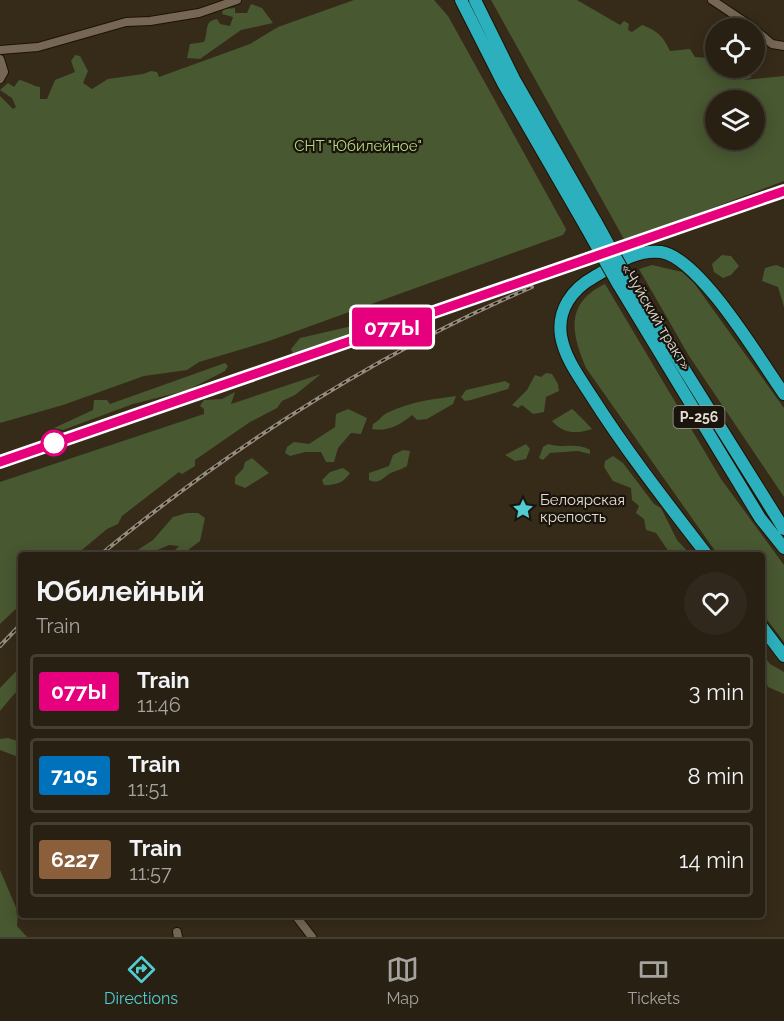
<!DOCTYPE html>
<html lang="en">
<head>
<meta charset="utf-8">
<style>
	:root { --surface:#282013; --page:#30281c; --text:#f1f3f6; --muted:#a5a3a0; --line:#443e33; --accent:#51ccd3 }
	body { margin:0; font-family:Raleway,sans-serif; background:var(--page); color:var(--text); height:100vh; display:flex; flex-direction:column; font-size:22px; white-space:nowrap }
	* { box-sizing:border-box; margin:0 }
	p { font-size:20px; color:var(--muted) }
	.icon { flex:none; width:33px; height:33px; fill:none; stroke:currentColor; stroke-width:2; stroke-linecap:round; stroke-linejoin:round }
	.map { position:relative; flex:1; overflow:hidden }
	.details { position:absolute; left:18px; top:552px; width:747px; height:366px; display:flex; flex-direction:column; background:var(--surface); border-radius:6px; box-shadow:0 3px 15px #0003,0 0 0 2px var(--line) }
	.details>* { flex:none }
	.badge { padding:0 12px; border-radius:4px; font-size:21px; line-height:39px }
	.tools { position:absolute; left:705px; top:18px; display:grid; gap:12px }
	.tools a { display:grid; place-items:center; width:60px; height:60px; border-radius:50%; background:var(--surface); box-shadow:0 3px 15px #0003,0 0 0 2px var(--line); font-size:30px }
	.map>.badge { position:absolute; translate:-50% -50%; box-shadow:0 0 0 3px #fff }
	.round { display:grid; place-items:center; flex:none; width:63px; height:63px; border-radius:32px; background:var(--page) }
	.headline { display:flex; align-items:center; justify-content:space-between; height:102px; padding:0 18px }
	h1 { font-size:28px; font-weight:700; line-height:45px }
	ul { padding:0; list-style:none }
	li { display:flex; align-items:center; gap:18px; height:75px; margin:0 12px 9px; padding:0 6px; border:3px solid var(--line); border-radius:6px }
	li div { flex:1 }
	li b { display:block; font-size:22px }
	li em { font-style:normal }
	li .badge { min-width:66px; font-weight:700; text-align:center }
	.dock { display:flex; justify-content:space-around; align-items:center; height:84px; border-top:2px solid var(--line); background:var(--surface); font-size:16px; color:var(--muted) }
	.dock a { display:grid; justify-items:center; gap:3px }
	.dock .current { color:var(--accent) }
	.map>svg:first-child { display:block }
</style>
</head>
<body>
<div class="map">
<svg width="784" height="937" viewBox="0 0 784 937">
	<rect width="100%" height="100%" fill="#362b19"/>
	<!-- green -->
	<path fill="#485831" fill-rule="evenodd" d="M354 0H434L448 16 565 227 566 230 563 235 269 341 199 362 187 370 144 376 63 405 0 423V96L13 109 16 107 12 98 0 90 8 83 14 87 19 80C27 81 32 86 40 87V99H47L55 80 75 72 71 61 75 55 80 56 88 71 83 83 92 89 108 79 143 74 151 71 157 72 159 77 250 44 278 27Z
		M491 0H577L620 25 624 21 629 24 628 30 632 32 642 25C658 31 663 36 670 51L690 49 695 57 709 58 711 66 741 71 752 77 744 80 784 76V181L625 241ZM754 100V140H716V100Z
		M251 4 262 8 273 23 241 30 200 59 187 58 190 44 204 42C209 32 203 21 217 19L220 24 230 26 233 17 222 14 223 9 235 8V13H247Z
		M722 255 731 256 739 266 731 275 723 278 714 272 712 264Z
		M652 265 682 272 694 283 784 408V497L689 356 639 269Z
		M776 265 784 268V307L778 287 762 281 765 268Z
		M605 284 721 479 784 565V642L762 613V555H718L586 368C571 333 565 303 605 284Z
		M366 318 373 320 375 325C370 330 312 348 299 354H293L291 349 300 338 352 326Z
		M225 363 228 366 225 371 188 390 133 404 63 430 54 428 93 410 94 400H107L110 404Z
		M546 373 552 374 558 384 559 391 546 397 544 412 533 414 522 405 518 408 512 405 527 390 535 375 541 377Z
		M321 374 295 395 282 401 277 408 250 422 195 460V466L182 474 179 472 122 516 118 524 107 529 76 555H21V604L0 624V482L204 414V409L200 406 204 400 222 399 235 392 231 404Z
		M505 381 510 384 508 389 471 400 465 401 461 397 466 390Z
		M456 396 453 404 427 419 417 420 412 415C401 425 387 432 372 429L373 424C379 421 382 415 387 413 409 402 433 399 456 396Z
		M348 409 367 418 361 434 351 433 338 448 334 462H326L321 452H305L290 456 285 453 287 447 294 442 309 444 335 427 336 414Z
		M572 409C575 411 590 426 592 429 577 434 563 434 552 421Z
		M526 444 530 449 526 459 515 461 505 455Z
		M548 444C563 449 576 442 590 450V454L578 451 550 453 543 460 539 458 543 447Z
		M403 450 410 451 407 466C402 469 398 470 393 472 383 476 381 485 369 480V473L389 466 393 455Z
		M613 456 623 463 654 504 661 508 677 540 691 555H671L656 533 646 530 644 519 636 513 639 506 632 500 631 488 613 481 604 467 605 461Z
		M252 458 269 473 245 488 235 484V477L243 469 245 462Z
		M343 468 350 473C343 483 337 485 324 485L322 480 330 472Z
		M187 513H198L205 518 200 541 188 550 185 555H170L179 546 169 545 146 555H130L153 540 173 517Z
		M762 653 770 664 784 672V694L768 687 762 672Z
		M21 666V695L15 693 0 711V688Z
		M8 738 21 742V758L0 750V739Z
		M0 870 18 912 17 926 27 937H0Z"/>
	<g fill="none" stroke-linecap="round" stroke-linejoin="round">
		<defs>
			<path id="minor" d="M712 0 754 28
				M754 29 772 44 784 46
				M0 50 38 47 126 22 150 21 199 13 237 0
				M0 59 4 72 0 79
				M295 915 312 937
				M177 932 178 937"/>
			<path id="highway" d="M461 0 503 83 586 227
				M475 0 514 79 596 222
				M627 278 784 529
				M618 284 760 518 784 548
				M707 555C667 503 627 452 592 397 580 378 565 359 561 336 557 310 572 289 594 277 615 265 635 249 661 252 700 258 760 360 784 394
				M762 627 784 656"/>
		</defs>
		<!-- minor casing -->
		<use href="#minor" stroke="#1e1303" stroke-width="10"/>
		<!-- highway casing -->
		<use href="#highway" stroke="#1e1303" stroke-width="14"/>
		<!-- minor -->
		<use href="#minor" stroke="#756754" stroke-width="8"/>
		<!-- highway -->
		<use href="#highway" stroke="#2db0bd" stroke-width="12"/>
		<defs>
			<path id="rail" d="M0 462 784 191
				M100 555C232 446 374 355 532 287
				M0 646 21 624"/>
		</defs>
		<!-- rail casing -->
		<use href="#rail" stroke="#958c7e" stroke-width="4"/>
		<!-- rail -->
		<use href="#rail" stroke="#19140c" stroke-width="1.5" stroke-dasharray="4.5" stroke-linecap="butt"/>
		<defs>
			<path id="highway-bridge" d="M596 222 627 278
				M586 227 618 284"/>
		</defs>
		<!-- highway-bridge casing -->
		<use href="#highway-bridge" stroke="#1e1303" stroke-width="14" stroke-linecap="butt"/>
		<!-- highway-bridge -->
		<use href="#highway-bridge" stroke="#2db0bd" stroke-width="12"/>
	</g>
	<g fill="none" stroke-linecap="round" stroke-linejoin="round">
		<defs>
			<path id="line" d="M0 462 784 191"/>
		</defs>
		<!-- line casing -->
		<use href="#line" stroke="#fff" stroke-width="14"/>
		<!-- line -->
		<use href="#line" stroke="#e6007e" stroke-width="9"/>
	</g>
	<!-- icons -->
	<defs>
		<symbol id="sight-bare" viewBox="-9 -9 18 18"><path d="M0-6L1.8-2.2L6-1.7L2.9 1.2L3.7 5.4L0 3.3L-3.7 5.4L-2.9 1.2L-6-1.7L-1.8-2.2Z" fill="#51ccd3" stroke="#19140c" stroke-width="2.5" paint-order="stroke"/></symbol>
	</defs>
	<g fill-rule="evenodd">
		<use href="#sight-bare" x="508" y="494" width="30" height="30"/>
	</g>
	<!-- markers -->
	<circle fill="#fff" stroke="#e6007e" stroke-width="3" cx="54" cy="443" r="12"/>
	<g text-anchor="middle" stroke-width="4.5" stroke-linejoin="round" paint-order="stroke">
		<!-- shield labels -->
		<rect fill="#19140c" stroke="#a8a198" stroke-width="1.5" x="673.5" y="406" width="51" height="22" rx="4.5"/>
		<g font-size="14" font-weight="bold" fill="#e6ded4">
			<text x="699" y="422">Р-256</text>
		</g>
		<!-- park labels -->
		<g font-size="15" fill="#b4d87e" stroke="#19140c">
			<text x="358" y="151">СНТ "Юбилейное"</text>
		</g>
		<!-- street labels -->
		<g font-size="15" fill="#e6ded4" stroke="#19140c">
			<text transform="translate(656 317) rotate(59)" y="5">«Чуйский тракт»</text>
		</g>
		<!-- poi labels -->
		<g font-size="15" fill="#e6ded4" stroke="#19140c" text-anchor="start">
			<text x="540" y="505">Белоярская<tspan x="540" dy="17">крепость</tspan></text>
		</g>
	</g>
</svg>
<div class="tools">
<a><svg class="icon" aria-label="locate" viewBox="0 0 24 24"><circle cx="12" cy="12" r="6"/><path d="M12 2v4M12 18v4M2 12h4M18 12h4"/></svg></a>
<a><svg class="icon" aria-label="layers" viewBox="0 0 24 24"><path d="M12 4l9 5-9 5-9-5zM3 14l9 5 9-5"/></svg></a>
</div>
<b class="badge" style="left:392px;top:327px;background:#e6007e;color:#fff">077Ы</b>
<section class="details">
<div class="headline"><div><h1>Юбилейный</h1><p>Train</p></div><a class="round"><svg class="icon" aria-label="heart" viewBox="0 0 24 24"><path d="M12 20l-8-8c-3-5 5-10 8-4 3-6 11-1 8 4z"/></svg></a></div>
<ul>
<li><span class="badge" style="background:#e6007e;color:#fff">077Ы</span><div><b>Train</b><p>11:46</p></div><em>3 min</em></li>
<li><span class="badge" style="background:#0072bc;color:#fff">7105</span><div><b>Train</b><p>11:51</p></div><em>8 min</em></li>
<li><span class="badge" style="background:#8b5e3c;color:#fff">6227</span><div><b>Train</b><p>11:57</p></div><em>14 min</em></li>
</ul>
</section>
</div>
<nav class="dock">
<a class="current"><svg class="icon" aria-label="directions" viewBox="0 0 24 24"><path d="M12 3l9 9-9 9-9-9zM9 14v-3h6M13 9l2 2-2 2"/></svg>Directions</a>
<a><svg class="icon" aria-label="map" viewBox="0 0 24 24"><path d="M3 6l6-2 6 2 6-2v14l-6 2-6-2-6 2zM9 4v14M15 6v14"/></svg>Map</a>
<a><svg class="icon" aria-label="tickets" viewBox="0 0 24 24"><path d="M3 7h18v10H3zM15 7v10"/></svg>Tickets</a>
</nav>
</body>
</html>
